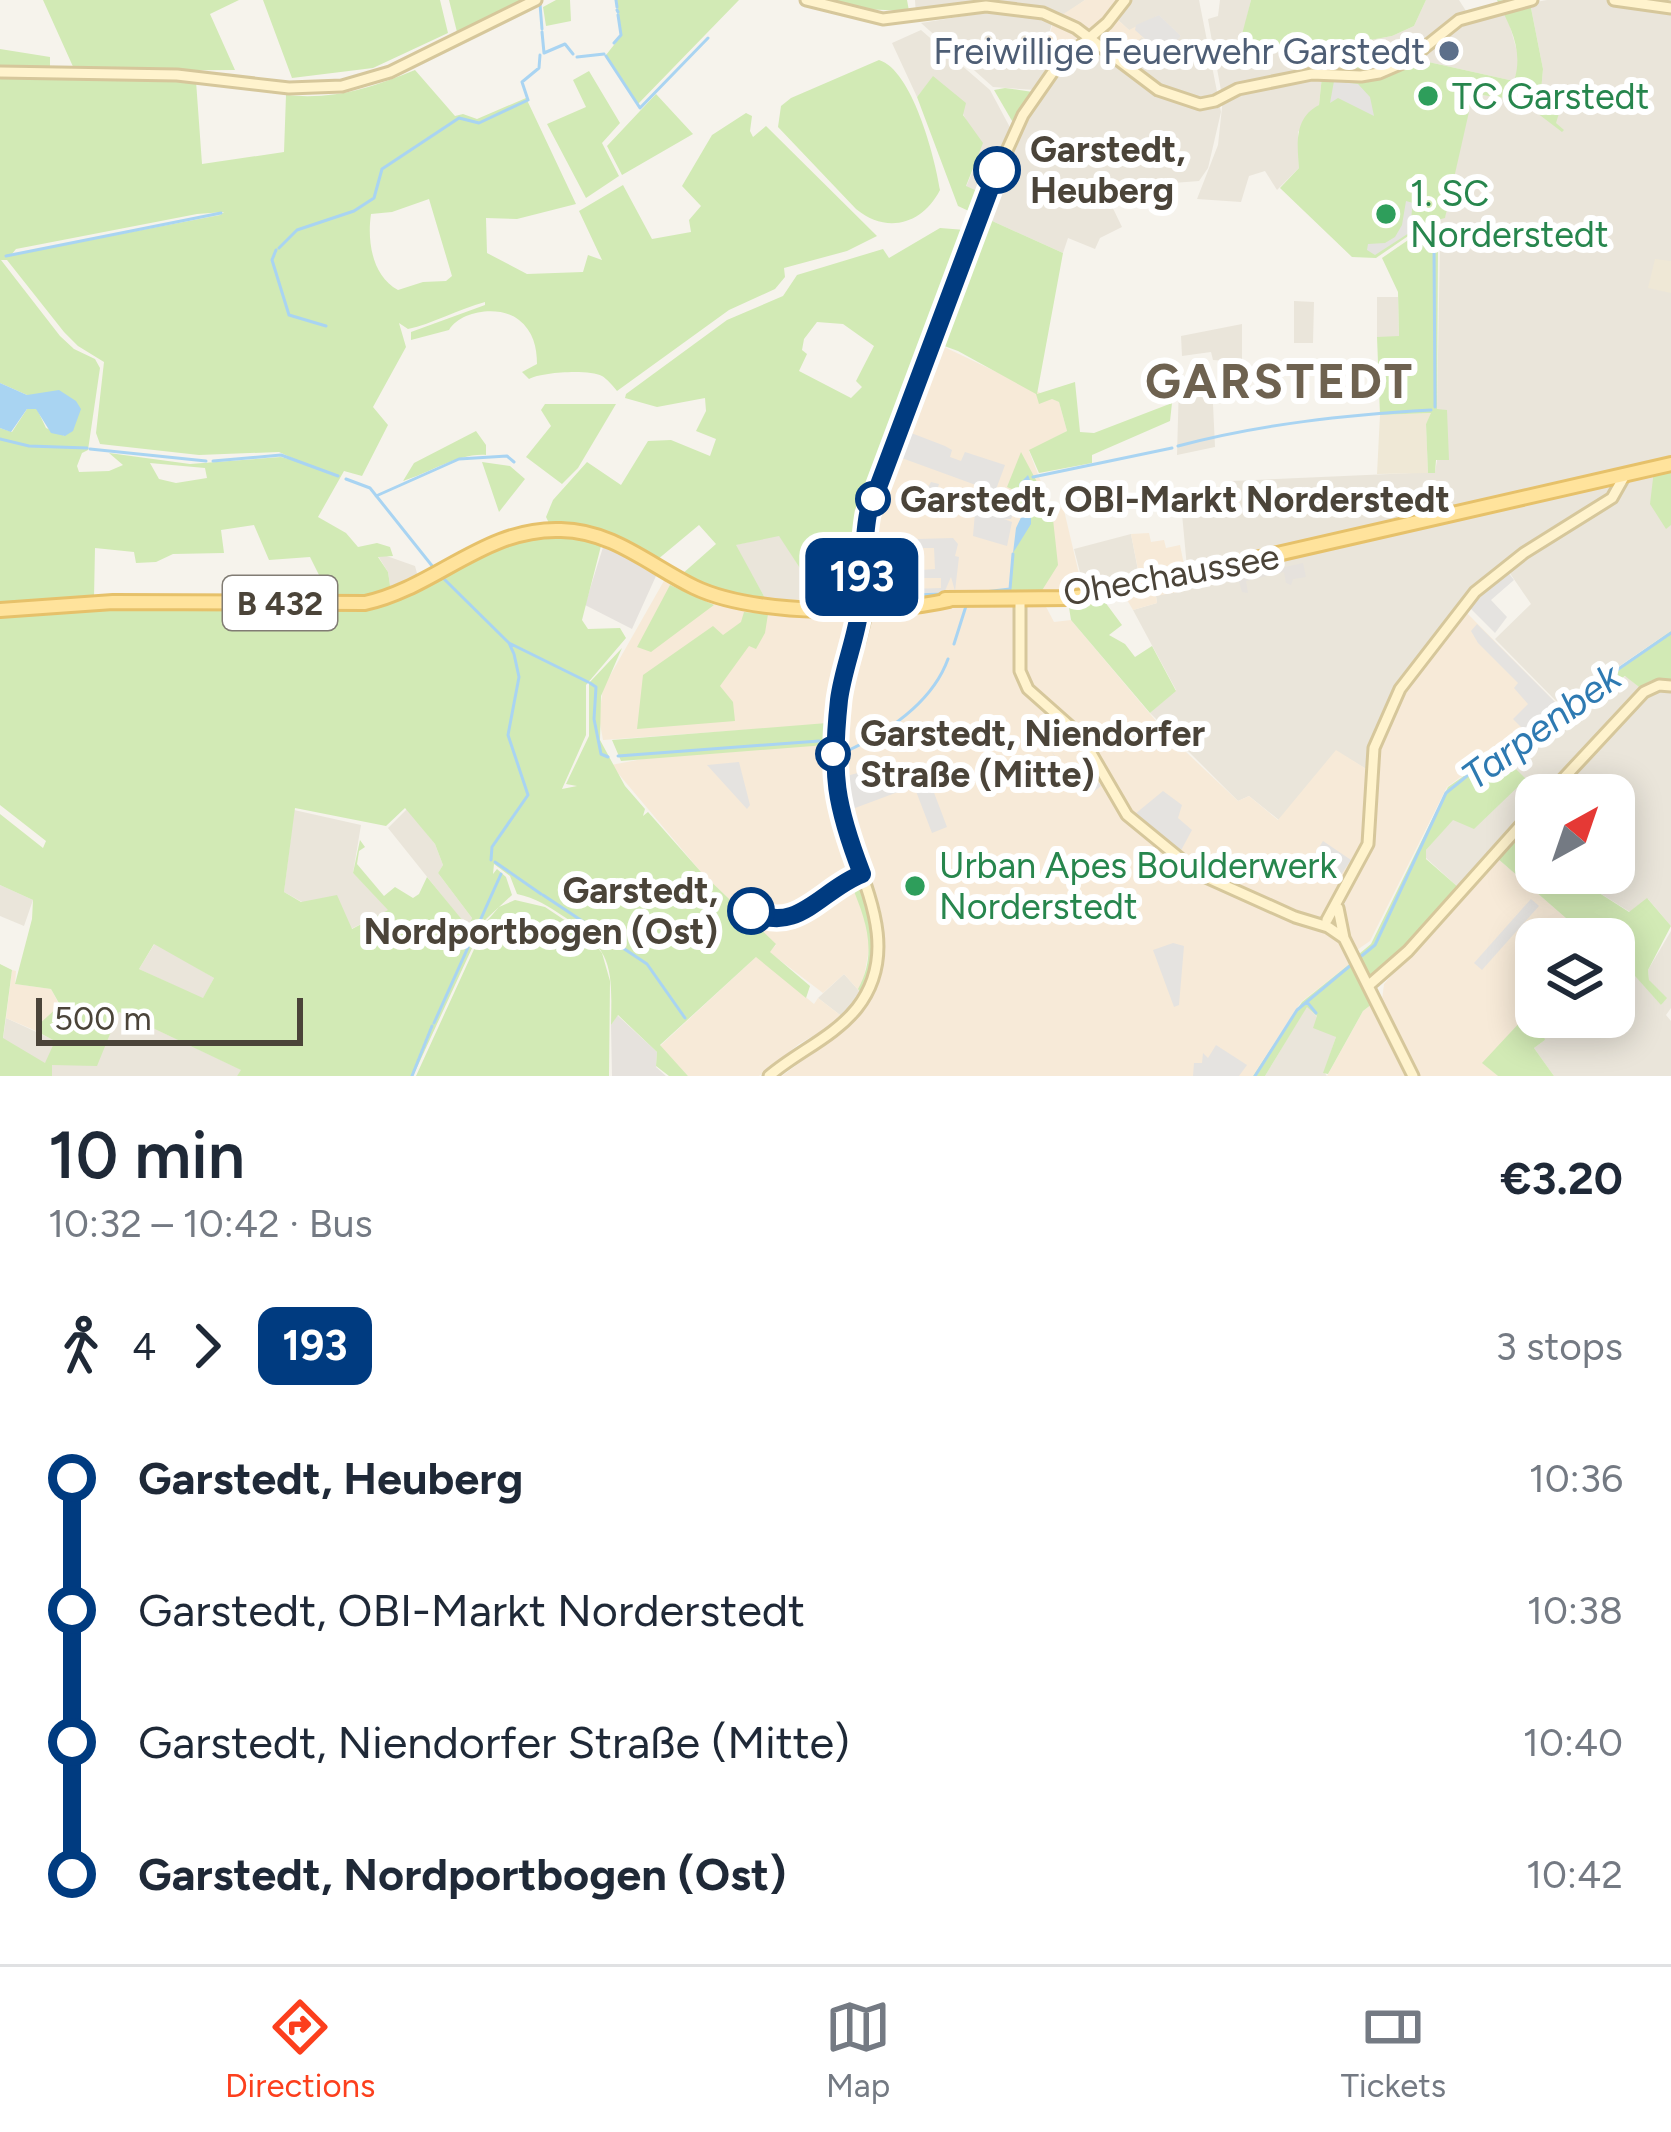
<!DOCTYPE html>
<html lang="en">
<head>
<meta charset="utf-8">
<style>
	:root { --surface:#fff; --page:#f6f6f7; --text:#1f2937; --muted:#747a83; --line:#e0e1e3; --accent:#fc3f1d }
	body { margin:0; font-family:Figtree,sans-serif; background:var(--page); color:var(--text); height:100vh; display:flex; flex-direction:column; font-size:45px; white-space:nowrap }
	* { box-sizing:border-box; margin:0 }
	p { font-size:39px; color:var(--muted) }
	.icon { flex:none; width:66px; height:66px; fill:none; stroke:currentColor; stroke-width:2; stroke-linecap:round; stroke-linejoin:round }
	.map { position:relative; height:1076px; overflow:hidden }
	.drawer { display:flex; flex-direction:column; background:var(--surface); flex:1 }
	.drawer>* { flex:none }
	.badge { padding:0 24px; border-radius:18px; font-size:42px; line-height:78px }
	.needle { width:78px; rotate:40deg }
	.tools { position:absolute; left:1515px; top:774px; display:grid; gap:24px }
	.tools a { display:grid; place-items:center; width:120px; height:120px; border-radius:24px; background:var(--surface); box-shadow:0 6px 30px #0003; font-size:60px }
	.scale { position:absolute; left:36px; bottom:30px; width:267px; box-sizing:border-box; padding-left:12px; border:6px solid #4b4439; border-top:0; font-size:33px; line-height:42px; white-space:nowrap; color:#4b4439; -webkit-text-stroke:9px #fff; paint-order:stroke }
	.map>.badge { position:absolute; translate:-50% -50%; box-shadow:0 0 0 6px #fff }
	.legs { display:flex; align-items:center; gap:18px; height:132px; padding:0 48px; font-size:39px }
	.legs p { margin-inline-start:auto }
	.headline { display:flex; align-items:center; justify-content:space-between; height:204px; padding:0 48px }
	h1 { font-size:66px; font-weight:600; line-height:90px }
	ul { padding:0 48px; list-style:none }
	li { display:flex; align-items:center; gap:42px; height:132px; font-size:45px }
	li i { display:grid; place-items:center; width:18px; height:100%; margin:0 15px; background:currentColor }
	li i::after { content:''; width:30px; height:30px; margin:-15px; border:9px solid; border-radius:50%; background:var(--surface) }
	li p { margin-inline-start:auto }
	li:first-child i { background:linear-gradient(#0000 50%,currentColor 0) }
	li:last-child i { background:linear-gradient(currentColor 50%,#0000 0) }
	.menu { display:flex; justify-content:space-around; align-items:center; height:168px; border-top:3px solid var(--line); background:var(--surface); font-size:33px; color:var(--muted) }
	.menu a { display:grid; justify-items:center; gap:6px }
	.menu .current { color:var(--accent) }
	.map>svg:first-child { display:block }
</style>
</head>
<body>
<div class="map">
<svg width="1671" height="1076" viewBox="0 0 1671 1076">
	<rect width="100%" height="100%" fill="#f6f3ec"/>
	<!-- residential -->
	<path fill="#eae5da" d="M915 0H1085L1061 17 1024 7 916 15Z
		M1128 0H1199L1221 112 1208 168 1199 181 1109 188 1106 194 1122 227 1100 238 1095 249 1068 238 1063 253 990 220 984 231 976 227 1029 108 1060 69 1092 41 1142 37 1164 55 1180 37 1130 31 1116 18Z
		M1220 0H1251L1241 43 1307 55 1319 50 1342 54 1340 72 1222 96 1208 19 1218 16Z
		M1426 0H1459L1466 11 1414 53 1363 74 1365 41 1392 36 1414 26Z
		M1547 0H1608L1671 10V631L1561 706 1495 639 1531 604 1507 569 1469 598 1433 640 1387 705 1371 743 1368 770 1336 751 1279 820 1249 796 1238 801 1150 713 1176 690 1133 610 1157 603 1156 596 1189 589 1181 503 1231 499 1232 481 1435 472 1446 410H1437L1440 246 1432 244 1428 233 1431 221 1445 217 1472 94 1520 100 1556 123 1541 91 1543 69 1530 3Z
		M1501 9 1506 12 1520 62 1514 81 1415 59 1456 23Z
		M1002 10 1053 20 1043 54 1055 63 1035 90 993 87 921 23Z
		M921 30 990 90 1013 133 984 194 966 187 974 168 971 129 963 114 933 77 917 97 892 43Z
		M1322 76 1319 105 1298 132 1299 168 1277 190 1265 171 1249 176 1241 202 1197 199 1218 145 1223 98 1240 90Z
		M1377 297H1398L1399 337H1377Z
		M1294 301 1314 302 1313 343H1294Z
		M1242 324V362L1213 360 1211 352 1182 356 1181 336Z
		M1179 382 1212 383 1215 447 1177 455Z
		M1131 534 1140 581 1085 592 1074 549Z
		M779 535 820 599 766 600 735 545Z
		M381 554 415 566 418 577 391 592 388 572 378 556Z
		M1626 676 1639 687 1652 680H1671V926L1648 899 1630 912 1568 873H1614V795H1536V850L1509 832 1458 887 1426 858V850L1453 819 1525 779 1511 764 1536 739Z
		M407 809 435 844 443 865 438 873 472 918 468 928 388 828Z
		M294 810 361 825 353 873 389 910 351 929 284 892Z
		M0 885 33 900 24 926 0 916Z
		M1671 931V1008L1666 1015 1671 1021V1076H1554L1534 1048 1545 1040 1543 1033 1563 1017H1614V975L1626 966 1662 1005 1649 980 1648 970Z
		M155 943 214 978 203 999 139 969Z
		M844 974 861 993 844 1018 818 998Z
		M1307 1006 1336 1037 1324 1072 1327 1076H1265Z
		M119 1012 242 1070 237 1076H52V1064L62 1063Z
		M6 1018 56 1041 45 1064 3 1039Z"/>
	<!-- commercial -->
	<path fill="#f7ead8" d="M1085 0H1121L1116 18 1129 30 1159 15 1181 36 1164 56 1142 37 1117 62 1092 41 1055 63 1043 55 1054 20Z
		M936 343 1059 402 1067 431 1029 451 1052 510 1063 506 1083 591 975 590 880 595 873 590 872 532 878 503Z
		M1149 533 1151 542 1164 540 1166 548 1180 545 1189 590 1156 596 1157 603 1133 610 1123 593 1140 580 1131 534Z
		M665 579 722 603 852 613 831 788 873 928 861 993 844 974 823 993 769 952 776 945 701 872 611 765 827 724 603 740 599 718 603 688Z
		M1043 601 1054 622 1071 620 1167 734 1238 801 1249 796 1278 820 1336 750 1368 770 1364 846 1330 910 1321 919 1322 928 1342 943 1352 962 1301 1002 1253 1076H782L855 1021 871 997 884 952 881 911 846 811 839 772V742L873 615 878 610Z
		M1464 610 1558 705 1447 787 1370 941 1357 950 1346 928 1345 903 1372 843 1378 744 1402 694Z
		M1497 858 1590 939H1536V1005L1483 1063 1498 1076H1419L1382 1000 1384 984Z
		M757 956 814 1004 818 998 844 1018 799 1044 759 1076H688L660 1046Z
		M12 970 16 971 15 984 51 989 60 1006 36 1031 6 1018Z
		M1372 1004 1407 1076H1327L1363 1011Z"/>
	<!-- industrial -->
	<path fill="#e6e2dd" d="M604 544 656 576 632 629 585 605Z
		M1303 563 1306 577 1293 579 1291 585 1286 583 1284 572 1246 581 1248 593 1242 592 1238 578Z
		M617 1015 657 1052 656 1067 666 1076H612L611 1025Z"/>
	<!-- education -->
	<path fill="#efe8d6" d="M1655 259 1671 261V293L1648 288Z
		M1432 413 1426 424 1428 473 1377 474 1380 415Z"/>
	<!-- green -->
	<path fill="#d2eab5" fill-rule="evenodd" d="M43 0H239L210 14 235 70 75 71Z
		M263 0H440L448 33 373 68 292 78Z
		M449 0H523L457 32Z
		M556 0H570L571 21 546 26 543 7Z
		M617 0H739L638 104 606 55 621 36Z
		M829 0H907L909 11 861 9Z
		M1251 0H1426L1414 26 1392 36 1365 41 1363 74 1340 72 1341 54 1319 50 1304 58 1240 42Z
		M1497 0 1530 3 1543 69 1541 91 1564 97 1556 123 1564 130 1562 132 1520 100 1473 94 1445 218 1414 226V232L1376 258 1352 257 1280 188 1299 168C1297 143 1294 118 1319 105L1322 76 1354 80 1415 59 1514 81C1524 51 1510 26 1497 0Z
		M0 49 50 57V71L0 69Z
		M879 60C912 70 935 157 940 190 922 225 886 234 856 209L778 127 781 106 791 98Z
		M415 70 455 116 463 114 477 119 526 98 576 204 517 219 486 218 487 253 527 274 583 272 588 255 602 260 579 211 623 185 652 239 691 232 689 220 701 206 682 186 712 135 746 113 752 116 750 131 753 137 766 126 877 236 847 251 784 268 785 277 775 289 729 310 617 391C614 387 606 378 602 376 589 369 542 372 529 379L522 372 537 364C537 347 533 331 519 320 501 305 461 310 449 330L411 340V332L485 305V302C459 309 432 324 408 329L399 323 406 347 373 407 388 425 362 476 344 471 318 517 346 533 358 547 377 543 390 547 393 556 378 557 388 572 391 592 364 599 241 598V594L329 595 310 557 269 560 254 525 221 530 224 553 173 554 156 562 136 563 134 552 95 548 94 598 0 606V428L12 432 27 409H37L46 428 65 436 27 395 0 383V76L196 81 202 164 284 152 286 95C334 100 371 88 415 70ZM429 199 452 276 446 281 423 282 398 290C372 276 367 241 371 214L392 212ZM224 212 220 215 11 255 16 249 197 214ZM1 260H7L64 332 78 346 104 362 96 433 100 444 199 455 279 452 303 463 281 457 190 464 109 453 123 465 109 471 79 472 77 466 82 453 88 450 100 368 95 359 74 349 60 336ZM150 463 205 468 207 478 176 483 159 479Z
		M589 71 620 123 602 143 619 176 586 198 547 124 586 107 573 80Z
		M933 76 966 103 963 115 983 143 966 186 984 194 973 213 958 206 917 97Z
		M1005 88 1033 92 1015 126 994 90Z
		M656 94 693 134 622 175 607 146Z
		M990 220 1063 253 1037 394 1075 382 1080 432 1094 433 1172 403 1170 421 1092 455V463L1039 473 1029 450 1067 431 1059 402 1052 399 1039 404 1036 394 958 351 936 343Z
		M940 228 965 230 865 508 855 593 820 599 779 536 736 545 766 600 713 588 681 575 716 544 699 525 657 560 584 527 549 523 546 517 553 500 587 462 621 485 648 441 671 440 710 456 716 439 696 431 706 411 705 398 657 407 625 398 626 394 727 320 783 296 797 275 883 249 889 258ZM817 322 843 324 874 346 856 381 862 387 851 398 799 371 807 354 802 350 804 339Z
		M1428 233 1432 244 1438 245 1437 409 1447 410 1449 460H1436L1435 473H1428L1426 424 1431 413 1380 415 1377 337 1399 336 1398 292 1382 258 1414 236Z
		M545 404H616L578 468 562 484 526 457 551 426 541 410Z
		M476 431 486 445V455C458 453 430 473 403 481L414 463Z
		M1021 452 1052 510 1058 565 1041 592 1010 591 1013 553 1031 511 1017 507 1013 500 1016 491 1007 487Z
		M482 462 510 466 525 479 499 512Z
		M1671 466V525L1666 529 1650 504 1654 470Z
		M547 535 602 542 582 620 588 629 620 628 626 638 586 685V735L562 789 577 786 566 784 589 736V683L622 648 601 696 600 740 625 786 645 809 643 816 648 812 701 872 776 944 770 952 810 986 806 998 756 957 660 1045 688 1076H669L656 1066 657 1052 618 1015 611 1025C612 970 614 951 566 918 548 906 536 898 517 894L510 876 494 864 493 874 497 869 506 877 512 895 485 920 413 1076H237L241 1070 119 1012 97 1066 52 1065V1076H0V964L12 970 3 1038 45 1063 55 1041 36 1031V1027L60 1005 51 989 15 984 32 919 33 900 0 885V814L43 848 46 841 0 805V614L212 605 363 607 490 549ZM295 808 386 826 405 808 435 844 443 865 438 873 472 918 468 927 427 877 419 894 413 898 395 887 384 896 357 864 359 851 365 847 360 840 353 873 388 910 352 929 337 895 301 902 284 892ZM154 944 214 978 203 998 139 969Z
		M670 585 714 605 651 652 637 647Z
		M1102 598 1122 625 1109 635 1125 644 1135 657 1152 646 1176 691 1150 713 1071 620 1068 601Z
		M744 612 768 614 765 633 756 649 749 646 720 686 733 702 735 721 637 729 643 675 713 626 723 635 741 622Z
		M1671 631V680H1652L1639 687 1625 676 1536 739 1511 764 1526 779 1474 829 1453 820 1426 850V859L1458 887C1437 912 1401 966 1371 976L1359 954 1371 944 1448 787Z
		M827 723 826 745 621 761 612 740Z
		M1519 838 1536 850V873H1568L1629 912 1647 898 1671 926 1648 970 1649 980 1667 998 1661 1005 1626 966 1614 975V939H1590L1497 858Z
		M857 883C881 913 877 959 861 993L858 989C878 953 866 920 851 884Z
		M515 900 545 907 587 935 602 953 610 981 609 1076H416L487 921 499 907Z
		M1352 962 1372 1004 1363 1011 1328 1074 1323 1073 1336 1037 1313 1028 1317 1016 1307 1007 1265 1076H1253L1302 1002Z
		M1536 1005V1017H1563L1543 1032 1545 1040 1534 1048 1554 1076H1498L1482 1063Z"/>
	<!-- parking -->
	<path fill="#e5e3e0" d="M1159 15 1181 36 1164 56 1135 30 1136 25Z
		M1334 81 1358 84 1370 97 1374 116 1338 98 1330 103Z
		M1406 201 1413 203 1409 233 1375 255 1367 250 1368 244 1385 243 1395 237 1402 225Z
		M906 431 945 446 952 450 950 457 961 461 965 452 1005 465 995 492 899 457Z
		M931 482 939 484 932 506 922 503 919 513 899 507 905 485 926 491Z
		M976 501 999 510 1007 502 1016 506 1011 519H1004L1012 522 1007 546 973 536Z
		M953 538 958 544 955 556 959 557 955 591 951 577 944 593 912 594 911 589 941 588V578H907V571L935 569 934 548H913L917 539Z
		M1508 572 1514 580 1491 600 1507 617 1495 633 1469 607Z
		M1477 624 1557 704 1524 730 1513 719 1528 704 1514 688 1518 683 1478 643 1471 631Z
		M1051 751 1071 776 1086 766 1101 786 1087 797 1080 794Z
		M739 762 750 805 747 809 707 765Z
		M865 771 917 774 930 782 947 827 932 833 914 786 847 811 843 777Z
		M1163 791 1182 805 1178 818 1192 830 1178 856 1173 852 1176 848 1135 814Z
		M1323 841 1351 860 1337 881 1330 877 1327 880 1308 865Z
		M1531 899 1539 906 1482 970 1474 963Z
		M1173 943 1184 946 1179 1005 1174 1007 1153 950Z
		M1216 1045 1247 1065 1239 1076H1181H1193L1194 1063H1202L1203 1053 1208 1058Z"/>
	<!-- water -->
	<path fill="#a9d4f2" d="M0 383 27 395 59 390 76 401 81 409 73 431 65 436 51 433 36 409H27L11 432 0 428Z
		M1028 475 1034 490 1027 509 1031 511V524L1013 553 1016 528 1025 509 1019 484Z"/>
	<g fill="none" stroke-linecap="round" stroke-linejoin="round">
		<!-- stream -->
		<path stroke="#a9d4f2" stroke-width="3" d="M616 0 617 7
			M540 4 542 29
			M617 10 618 12
			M542 32 544 53 565 44 573 54
			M614 43 621 35 618 15
			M606 56 640 108 708 38
			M577 57 604 54
			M1434 246 1435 407
			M279 248 297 230 354 211 374 198 382 169 459 118 479 123 528 100 522 82 539 68 540 55
			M276 250 272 260 289 315 326 326
			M6 256 221 213
			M0 439 29 446 87 448
			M1178 446C1261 424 1345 415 1431 410
			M90 449 206 461
			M213 461 281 455 338 476
			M1033 477 1172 448
			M346 479 370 488 433 567
			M376 496 459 459 507 456 514 462
			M441 576 509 643 514 654 519 677 508 735 528 795 492 847 491 860
			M967 594 1010 589 1013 554
			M912 595 945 594
			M509 643 588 682
			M954 644 966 606
			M590 683 596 687 594 719 601 754 608 757
			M845 752C886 733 932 703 948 659
			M618 756 819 741
			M495 862 541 894
			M543 895 647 964 685 1018
			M1359 958 1375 945 1446 793 1493 755 1671 633
			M1307 1002 1316 1013
			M434 1023 501 874
			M412 1076 432 1026
			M1255 1076 1297 1010 1351 965"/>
		<defs>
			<path id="secondary" d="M806 0 883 19 986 6 1043 13 1076 28 1158 90 1200 104 1215 101 1238 89 1312 74 1361 76 1379 73 1409 60 1459 20 1532 0
				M1614 0 1671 8
				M0 72 177 75 289 88 342 86 390 72 536 0
				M1020 598V671L1028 689 1081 736 1127 815 1199 874 1295 917 1328 927 1344 938
				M859 642 868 607V582
				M840 707 860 607 862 549 868 514 975 221 1023 115 1057 66 1107 23 1125 0
				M1548 795 1644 692 1659 685 1671 686
				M1338 908 1344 938 1413 1076
				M1327 920 1368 844 1374 748 1400 689 1475 592 1524 553 1612 498 1625 475
				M1368 986 1408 951 1536 808
				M769 1076C797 1052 834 1037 857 1008 907 944 854 870 838 805 830 772 832 737 841 704"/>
			<path id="primary" d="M945 599 1069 598 1107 593 1671 464
				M0 610 113 602 365 603C435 588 485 527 561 530 613 531 649 565 694 587 754 616 885 615 949 600"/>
		</defs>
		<!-- secondary casing -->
		<use href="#secondary" stroke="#d6c79b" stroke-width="15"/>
		<!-- primary casing -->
		<use href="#primary" stroke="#e6c16a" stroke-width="18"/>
		<!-- secondary -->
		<use href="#secondary" stroke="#fff3cd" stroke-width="9"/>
		<!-- primary -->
		<use href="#primary" stroke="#ffe39c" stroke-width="12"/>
	</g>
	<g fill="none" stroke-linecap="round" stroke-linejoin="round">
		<defs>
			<path id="line-1" d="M751 911C797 936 822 889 862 874 835 804 831 774 839 700 843 669 856 639 860 608 865 576 862 546 868 514L997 170"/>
		</defs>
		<!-- line-1 casing -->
		<use href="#line-1" stroke="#fff" stroke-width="27"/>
		<!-- line-1 -->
		<use href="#line-1" stroke="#003b80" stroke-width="18"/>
	</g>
	<!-- markers -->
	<circle fill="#5c6f8a" stroke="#fff" stroke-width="4.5" cx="1449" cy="51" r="12"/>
	<g fill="#2e9e5b" stroke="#fff" stroke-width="4.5">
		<circle cx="1428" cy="96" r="12"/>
		<circle cx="1386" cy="214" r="12"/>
		<circle cx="915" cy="886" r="12"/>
	</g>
	<g fill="#fff" stroke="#003b80" stroke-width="6">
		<circle cx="997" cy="170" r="21"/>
		<circle cx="873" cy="499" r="15"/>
		<circle cx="833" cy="754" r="15"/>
		<circle cx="751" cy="911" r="21"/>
	</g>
	<g text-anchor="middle" stroke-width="12" stroke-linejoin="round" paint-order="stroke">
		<!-- shield labels -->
		<rect fill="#fff" stroke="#817c74" stroke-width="3" x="223" y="576" width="114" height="54" rx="9"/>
		<g font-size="33" font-weight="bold" fill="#4b4439">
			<text x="280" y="615">B 432</text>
		</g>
		<!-- service labels -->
		<g font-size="36" fill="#4e5e75" stroke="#fff" text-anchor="end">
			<text x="1425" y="64">Freiwillige Feuerwehr Garstedt</text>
		</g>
		<!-- leisure labels -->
		<g font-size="36" fill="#27864d" stroke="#fff" text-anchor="start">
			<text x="1452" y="109">TC Garstedt</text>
			<text x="1410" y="206">1. SC<tspan x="1410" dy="41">Norderstedt</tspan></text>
			<text x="939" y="878">Urban Apes Boulderwerk<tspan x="939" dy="41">Norderstedt</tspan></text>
		</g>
		<!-- stop labels -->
		<g font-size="36" font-weight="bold" fill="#4b4439" stroke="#fff" text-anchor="start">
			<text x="1030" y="162">Garstedt,<tspan x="1030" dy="41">Heuberg</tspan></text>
			<text x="900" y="512">Garstedt, OBI-Markt Norderstedt</text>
			<text x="860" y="746">Garstedt, Niendorfer<tspan x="860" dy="41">Straße (Mitte)</tspan></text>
			<text x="718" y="903" text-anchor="end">Garstedt,<tspan x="718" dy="41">Nordportbogen (Ost)</tspan></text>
		</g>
		<!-- street labels -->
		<g font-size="36" fill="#4b4439" stroke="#fff">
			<text transform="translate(1171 574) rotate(-10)" y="13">Ohechaussee</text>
		</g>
		<!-- water labels -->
		<g font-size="39" font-style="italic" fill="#2e7ab2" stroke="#fff">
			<text transform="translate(1541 726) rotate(-36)" y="14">Tarpenbek</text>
		</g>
		<!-- district labels -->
		<g font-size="48" font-weight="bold" letter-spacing="3" fill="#6e6250" stroke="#fff">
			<text x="1280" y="398">GARSTEDT</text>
		</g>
	</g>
</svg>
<div class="tools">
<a><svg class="needle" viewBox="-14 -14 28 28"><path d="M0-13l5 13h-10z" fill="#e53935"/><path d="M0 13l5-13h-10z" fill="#747a83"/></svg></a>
<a><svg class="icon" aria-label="layers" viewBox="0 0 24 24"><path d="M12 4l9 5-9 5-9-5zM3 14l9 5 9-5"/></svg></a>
</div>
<div class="scale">500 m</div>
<b class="badge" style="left:862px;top:577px;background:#003b80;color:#fff">193</b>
</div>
<section class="drawer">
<div class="headline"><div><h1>10 min</h1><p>10:32 – 10:42 · Bus</p></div><b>€3.20</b></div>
<div class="legs"><svg class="icon" aria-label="walk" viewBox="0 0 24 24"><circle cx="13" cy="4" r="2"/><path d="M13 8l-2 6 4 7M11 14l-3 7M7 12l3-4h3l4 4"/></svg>4<svg class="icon" aria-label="forward" viewBox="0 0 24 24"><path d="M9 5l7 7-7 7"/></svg><b class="badge" style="background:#003b80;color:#fff">193</b><p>3 stops</p></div>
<ul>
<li><i style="color:#003b80"></i><b>Garstedt, Heuberg</b><p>10:36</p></li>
<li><i style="color:#003b80"></i><span>Garstedt, OBI-Markt Norderstedt</span><p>10:38</p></li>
<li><i style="color:#003b80"></i><span>Garstedt, Niendorfer Straße (Mitte)</span><p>10:40</p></li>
<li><i style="color:#003b80"></i><b>Garstedt, Nordportbogen (Ost)</b><p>10:42</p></li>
</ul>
</section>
<nav class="menu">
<a class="current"><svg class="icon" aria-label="directions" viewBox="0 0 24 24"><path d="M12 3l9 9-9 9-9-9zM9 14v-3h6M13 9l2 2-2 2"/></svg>Directions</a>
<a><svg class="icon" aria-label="map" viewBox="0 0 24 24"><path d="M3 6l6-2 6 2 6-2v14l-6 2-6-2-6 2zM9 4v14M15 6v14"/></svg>Map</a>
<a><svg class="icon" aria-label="tickets" viewBox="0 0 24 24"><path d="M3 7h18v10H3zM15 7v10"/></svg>Tickets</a>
</nav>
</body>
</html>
